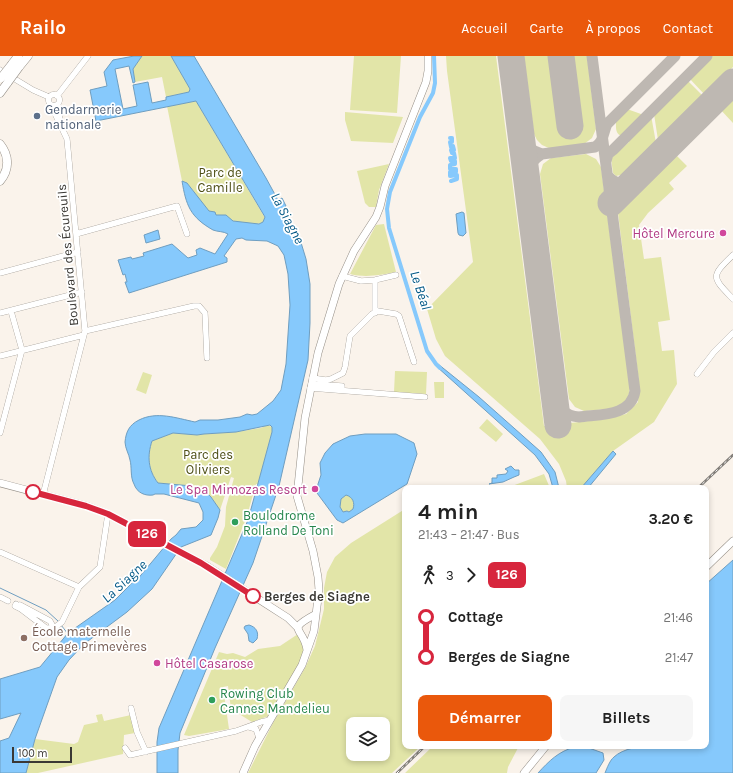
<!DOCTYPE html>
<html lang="fr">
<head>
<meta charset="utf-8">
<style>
	:root { --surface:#fff; --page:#f6f6f6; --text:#222; --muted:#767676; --accent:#ea580c }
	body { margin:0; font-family:Karla,sans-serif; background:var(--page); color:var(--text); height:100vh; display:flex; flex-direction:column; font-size:15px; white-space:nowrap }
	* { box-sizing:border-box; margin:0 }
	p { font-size:13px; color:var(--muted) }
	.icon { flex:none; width:22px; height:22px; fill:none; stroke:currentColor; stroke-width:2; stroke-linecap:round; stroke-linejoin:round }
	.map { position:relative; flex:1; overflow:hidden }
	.sheet { position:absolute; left:402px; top:429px; width:307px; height:264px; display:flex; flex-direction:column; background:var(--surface); border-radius:8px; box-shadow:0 2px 6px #0003 }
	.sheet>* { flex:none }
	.badge { padding:0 8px; border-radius:6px; font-size:14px; line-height:26px }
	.fabs { position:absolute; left:346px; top:661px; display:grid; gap:8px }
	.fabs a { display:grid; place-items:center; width:44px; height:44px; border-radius:8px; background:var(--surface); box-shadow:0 2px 6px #0003; font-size:20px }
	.scale { position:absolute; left:12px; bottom:10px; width:60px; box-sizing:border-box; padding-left:4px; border:2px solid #3a3834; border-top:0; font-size:11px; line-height:14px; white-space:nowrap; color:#3a3834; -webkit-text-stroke:3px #fff; paint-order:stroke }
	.map>.badge { position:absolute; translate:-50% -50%; box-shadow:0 0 0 2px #fff }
	.legs { display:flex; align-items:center; gap:6px; height:44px; padding:0 16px; font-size:13px }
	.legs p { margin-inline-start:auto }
	.overview { display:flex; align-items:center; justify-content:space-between; height:68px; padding:0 16px }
	h1 { font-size:22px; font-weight:700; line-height:30px }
	.action { display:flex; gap:8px; margin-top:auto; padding:8px 16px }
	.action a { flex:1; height:46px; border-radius:8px; background:var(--accent); color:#fff; font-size:16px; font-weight:700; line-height:46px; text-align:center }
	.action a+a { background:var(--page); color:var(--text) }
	ul { padding:0 16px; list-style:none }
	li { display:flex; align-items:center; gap:14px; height:40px; font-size:15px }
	li i { display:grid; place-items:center; width:6px; height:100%; margin:0 5px; background:currentColor }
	li i::after { content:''; width:10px; height:10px; margin:-5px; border:3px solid; border-radius:50%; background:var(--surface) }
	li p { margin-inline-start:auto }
	li:first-child i { background:linear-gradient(#0000 50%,currentColor 0) }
	li:last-child i { background:linear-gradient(currentColor 50%,#0000 0) }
	header { display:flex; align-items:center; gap:24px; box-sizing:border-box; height:56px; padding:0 20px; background:var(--accent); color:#fff }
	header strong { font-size:19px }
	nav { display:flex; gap:22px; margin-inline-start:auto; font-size:14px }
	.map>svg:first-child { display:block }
</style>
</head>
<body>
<header>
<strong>Railo</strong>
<nav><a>Accueil</a><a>Carte</a><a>À propos</a><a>Contact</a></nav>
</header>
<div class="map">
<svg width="733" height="717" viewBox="0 0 733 717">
	<rect width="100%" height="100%" fill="#faf3eb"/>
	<!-- green -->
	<path fill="#e2e5a8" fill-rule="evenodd" d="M142 0H171L190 33 189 36 166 41 162 21 135 26 133 13Z
		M354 0H401L397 57 350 54Z
		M446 0H496L544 370 605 363 626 358 638 346 639 326 618 157 620 152 627 144 672 99H676L687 110 669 127 674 133 648 157 639 169 644 203 661 201 670 264 658 266 662 295 674 294 677 328 654 366 613 395 581 432H567L566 425 559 408 540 383 445 300 436 283 427 253 473 206 447 15Z
		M524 0H587L596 73 592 82 584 88 551 93 542 89 537 84 534 78Z
		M711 0H733V11L705 39 689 22Z
		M687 24 703 40 658 84 654 58Z
		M733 38V67L719 52Z
		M196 45 265 162 263 166C256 170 242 168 234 165 231 164 228 161 226 159H216L209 156 187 127 182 125 167 50Z
		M627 53 641 58V61L622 80C615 78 616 72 616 65Z
		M345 56 403 61 393 87 351 85 345 64Z
		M651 59 656 87 625 118 616 120 613 117 611 102 629 86V81Z
		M586 98 596 103 601 111 630 332 628 342 620 352 584 355 575 351 569 343 540 118 543 108 551 102Z
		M389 108 379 134 376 151H369L365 147 357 115Z
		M384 168 396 216C380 219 366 222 350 218L376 169Z
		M395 315 427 316 426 338 394 336Z
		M143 316 152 319 146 338 136 334Z
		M434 326H444V342H435Z
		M487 363 503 378 496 386 479 372Z
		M267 369 272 371V376L258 428H256L247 460 226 513 210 504V502L217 491 225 470 226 451 234 422 231 421 220 454 211 441 192 430 158 427C148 414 147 400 152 385L173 377 197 379 204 378 236 376 261 372Z
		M544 418 550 432H507Z
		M346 439C353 440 355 447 353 453L349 456 347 455 343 456 340 451 341 443Z
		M405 453V690H421L392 717H248L273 667 305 612 315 590 324 553V532L327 516 335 501 351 487ZM353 668H383V698H353Z
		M298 578C302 587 305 594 302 604L269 660 252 666 231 653 228 630 223 631 229 673 189 680 184 679 219 596 227 598 233 597 245 601 258 593 280 590Z
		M102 658 104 665 131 659 135 677 124 679 123 698 38 717H26L35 683 74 688 78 686 84 669 98 666 96 659Z
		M433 690H519L508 711 507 717H405Z"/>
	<!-- water -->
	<path fill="#86c9fc" stroke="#6f9ec0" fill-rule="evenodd" d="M134 0H142L133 13 135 26 133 27 129 10 115 13 123 53 137 50 133 29 148 26 152 47 166 44V41L189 36 190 33 171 0H194L266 122 278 144 282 142 286 150 283 153 299 180 306 203 310 228V267L308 304 279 430 253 507 215 592 180 677 178 694V717H157V686L159 672 248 464 272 376V371L270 369 236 376 204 378 197 379 173 377 152 385C147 400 148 414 158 427L192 430 202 432 211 441 220 454 218 462 211 479 181 491 152 533 127 556 84 588 69 604 57 621 35 683 26 717H0V685L9 682 21 657 0 663V623L40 611 68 577 115 544 135 524 136 525 171 483 176 479 181 473 196 471 203 464V456L199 447 164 438H155L153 439C145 440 137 437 134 428 130 421 132 411 130 404 129 398 125 392 125 386 126 376 129 369 139 364 157 355 176 362 195 366L200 364H218L240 361 247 358 252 359 257 358 273 345 281 334 286 308 290 249 288 218 284 199 278 190 267 185 246 184 242 182 236 183 224 200 227 202V206L129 237 125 226H127L125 218 123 219 118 204 131 201 132 203 144 200 143 197 172 188 188 202 197 199 196 194 200 192 215 198 228 178C223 175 218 176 213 174 190 161 186 149 182 125L187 127 209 155 215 156 216 159H226L233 165 259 168 263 166 265 161 196 45 96 65 90 34 107 30 104 16 113 4Z
		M462 156 464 157 466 177 463 180 459 179 458 177 456 158Z
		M158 174 160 183 146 187 144 179Z
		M436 308H438L479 341 541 396 555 416 559 432H553L549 418 535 399 436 310Z
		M365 378H396L414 387 417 398 407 428 343 467 337 464 317 437 318 428 321 419 320 407 325 397 333 388 350 380ZM346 439C353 441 355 447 353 453L349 456 347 455 343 456 340 451 341 443Z
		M613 395 616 398 588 432H581Z
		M511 410 515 414H519V419L514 421 503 426 489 428 492 427V422H497V419L506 418 508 415 505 413Z
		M733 504V717H605C607 712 610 704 614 701 632 684 682 690 706 690V528Z
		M249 569C256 571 259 576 257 583L253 587 249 585 248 578 244 572 245 570Z
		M575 691H586L603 697 604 704 596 717H538C549 705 559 695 575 691Z"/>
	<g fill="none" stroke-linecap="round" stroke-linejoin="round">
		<!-- stream -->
		<path stroke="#6f9ec0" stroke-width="1" d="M0 532 46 554 58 565
			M61 569 68 578"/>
		<!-- canal -->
		<path stroke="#86c9fc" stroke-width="4" d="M434 0 435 27 433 37 420 61 390 136 387 153 389 172 427 295 436 308 440 312
			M450 82H452V86H450L451 91 453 90 454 94H451L452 97H454L455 102H450L451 105H455V108L450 109V113H456V116H450V120L457 119V123L451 125"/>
		<!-- taxiway -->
		<path stroke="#beb8b2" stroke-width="11" d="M521 80C526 90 531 95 542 98L595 91C604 86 603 76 607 68L675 0
			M606 105 608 98 613 94 707 0
			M608 120C615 128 623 129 633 125
			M527 125C528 113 530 105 542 98
			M554 338C558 351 564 360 579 361 599 358 631 361 635 335L592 0"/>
		<!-- runway -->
		<path stroke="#beb8b2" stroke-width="27" d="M511 0 558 369
			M561 0 570 70
			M611 147 733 26"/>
		<defs>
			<path id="minor" d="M0 14 33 34 49 41
				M48.5 44a5.5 5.5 0 1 1 11 0a5.5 5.5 0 1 1-11 0Z
				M57 40 88 0
				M58 48 60 64
				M76 178 177 150 187 178
				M733 199C710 221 712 221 733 243
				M0 217 78 196
				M342 220 361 225 375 224 396 219
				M0 257 82 236
				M375 257V224
				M85 275 194 250H199L205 257 207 302
				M0 300 84 279
				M697 318 714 296 733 277
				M312 322 326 324 331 323 343 317 345 311 350 280 372 258 378 255 396 258 399 260 414 306
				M311 328 342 330V332
				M310 332 425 341
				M0 377 22 294 11 255
				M43 439 85 275 67 83 51 49
				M0 496 79 531
				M0 541 8 545
				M16 548 15 550 21 553 46 572H54L62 566 79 531 100 511 108 458
				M20 549 50 565 54 572
				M131 652 137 676 146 696
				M249 671 256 673 259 682
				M125 692 130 699 236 675 261 666 270 664"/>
			<path id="major" d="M0 427 87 450 108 458 207 510 288 562 298 572
				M706 511 733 485
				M307 594C304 571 284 575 316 558
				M243 717 255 690 302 609 314 575 319 534 318 521 313 495 297 440 305 362 318 297 339 228 354 195 376 161 380 151 385 130 426 26 428 15V0
				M524 717 546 690"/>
			<path id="highway" d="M12 8 18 0
				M19 11 28 0
				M0 37 8 26
				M0 88C9 99 10 113 0 125"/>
		</defs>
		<!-- minor casing -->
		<use href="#minor" stroke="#958f87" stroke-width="6"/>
		<!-- major casing -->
		<use href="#major" stroke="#958f87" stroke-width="8"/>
		<!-- highway casing -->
		<use href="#highway" stroke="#958f87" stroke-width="9"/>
		<!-- minor -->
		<use href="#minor" stroke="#fff" stroke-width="5.5"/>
		<!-- major -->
		<use href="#major" stroke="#fff" stroke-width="7"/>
		<!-- highway -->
		<use href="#highway" stroke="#fff" stroke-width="8"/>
		<defs>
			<path id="rail" d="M698 432 733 399
				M397 717 425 690"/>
		</defs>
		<!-- rail casing -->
		<use href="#rail" stroke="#817d78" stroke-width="2.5"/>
		<!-- rail -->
		<use href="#rail" stroke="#fff" stroke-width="1" stroke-dasharray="3" stroke-linecap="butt"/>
		<defs>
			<path id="highway-bridge" d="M1 22 12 8
				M8 26 19 11"/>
		</defs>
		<!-- highway-bridge casing -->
		<use href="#highway-bridge" stroke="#958f87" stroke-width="9" stroke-linecap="butt"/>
		<!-- highway-bridge -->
		<use href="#highway-bridge" stroke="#fff" stroke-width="8"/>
	</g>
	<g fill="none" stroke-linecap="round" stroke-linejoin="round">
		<defs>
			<path id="line-1" d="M33 436 86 450 108 458 201 507 253 540"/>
		</defs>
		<!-- line-1 casing -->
		<use href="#line-1" stroke="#fff" stroke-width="9"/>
		<!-- line-1 -->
		<use href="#line-1" stroke="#d7263d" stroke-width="6"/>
	</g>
	<!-- markers -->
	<circle fill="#5c6f8a" stroke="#fff" stroke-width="1.5" cx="37" cy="60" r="4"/>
	<g fill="#d1479c" stroke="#fff" stroke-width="1.5">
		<circle cx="723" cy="177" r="4"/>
		<circle cx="315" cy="433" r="4"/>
		<circle cx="157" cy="607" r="4"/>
	</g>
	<g fill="#fff" stroke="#d7263d" stroke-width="2">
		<circle cx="33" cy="436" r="7"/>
		<circle cx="253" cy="540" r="7"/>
	</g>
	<g fill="#2e9e5b" stroke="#fff" stroke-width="1.5">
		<circle cx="235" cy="466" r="4"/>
		<circle cx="212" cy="644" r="4"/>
	</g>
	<circle fill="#8d6e63" stroke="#fff" stroke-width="1.5" cx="24" cy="582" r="4"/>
	<g text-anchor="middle" stroke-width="3.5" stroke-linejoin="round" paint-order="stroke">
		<!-- service labels -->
		<g font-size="13" fill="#4e5e75" stroke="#fff" text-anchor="start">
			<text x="45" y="58">Gendarmerie<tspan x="45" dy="15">nationale</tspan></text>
		</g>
		<!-- park labels -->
		<g font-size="13" fill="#4d4e14" stroke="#fff">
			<text x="220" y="121">Parc de<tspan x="220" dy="15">Camille</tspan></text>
			<text x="208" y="403">Parc des<tspan x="208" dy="15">Oliviers</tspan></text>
		</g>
		<!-- hotel labels -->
		<g font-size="13" fill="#b23c85" stroke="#fff" text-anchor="end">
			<text x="715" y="182">Hôtel Mercure</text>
			<text x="307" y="438">Le Spa Mimozas Resort</text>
			<text x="165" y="612" text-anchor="start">Hôtel Casarose</text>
		</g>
		<!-- street labels -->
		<g font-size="13" fill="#3a3834" stroke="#fff">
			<text transform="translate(67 199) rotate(-95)" y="5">Boulevard des Écureuils</text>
		</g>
		<!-- leisure labels -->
		<g font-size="13" fill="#27864d" stroke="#fff" text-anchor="start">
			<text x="243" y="464">Boulodrome<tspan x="243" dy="15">Rolland De Toni</tspan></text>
			<text x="220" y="642">Rowing Club<tspan x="220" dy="15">Cannes Mandelieu</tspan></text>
		</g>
		<!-- stop labels -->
		<g font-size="13" font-weight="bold" fill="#3a3834" stroke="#fff" text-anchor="start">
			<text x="264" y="545">Berges de Siagne</text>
		</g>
		<!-- education labels -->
		<g font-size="13" fill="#785e54" stroke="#fff" text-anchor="start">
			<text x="32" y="580">École maternelle<tspan x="32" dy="15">Cottage Primevères</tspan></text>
		</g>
		<!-- water labels -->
		<g font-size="14" font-style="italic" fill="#045987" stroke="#fff">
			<text transform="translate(288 162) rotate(62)" y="5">La Siagne</text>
			<text transform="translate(421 234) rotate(72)" y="5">Le Béal</text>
			<text transform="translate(124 525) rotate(-43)" y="5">La Siagne</text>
		</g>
	</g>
</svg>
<div class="fabs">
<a><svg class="icon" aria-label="layers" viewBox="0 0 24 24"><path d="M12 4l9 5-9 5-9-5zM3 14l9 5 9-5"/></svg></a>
</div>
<div class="scale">100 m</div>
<b class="badge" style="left:147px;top:478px;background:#d7263d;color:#fff">126</b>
<section class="sheet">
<div class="overview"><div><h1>4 min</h1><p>21:43 – 21:47 · Bus</p></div><b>3.20 €</b></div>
<div class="legs"><svg class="icon" aria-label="walk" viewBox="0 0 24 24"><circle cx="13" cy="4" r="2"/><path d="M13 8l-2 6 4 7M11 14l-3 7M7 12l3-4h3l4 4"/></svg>3<svg class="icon" aria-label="forward" viewBox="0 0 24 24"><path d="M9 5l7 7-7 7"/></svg><b class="badge" style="background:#d7263d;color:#fff">126</b></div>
<ul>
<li><i style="color:#d7263d"></i><b>Cottage</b><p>21:46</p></li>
<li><i style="color:#d7263d"></i><b>Berges de Siagne</b><p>21:47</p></li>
</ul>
<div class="action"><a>Démarrer</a><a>Billets</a></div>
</section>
</div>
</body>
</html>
